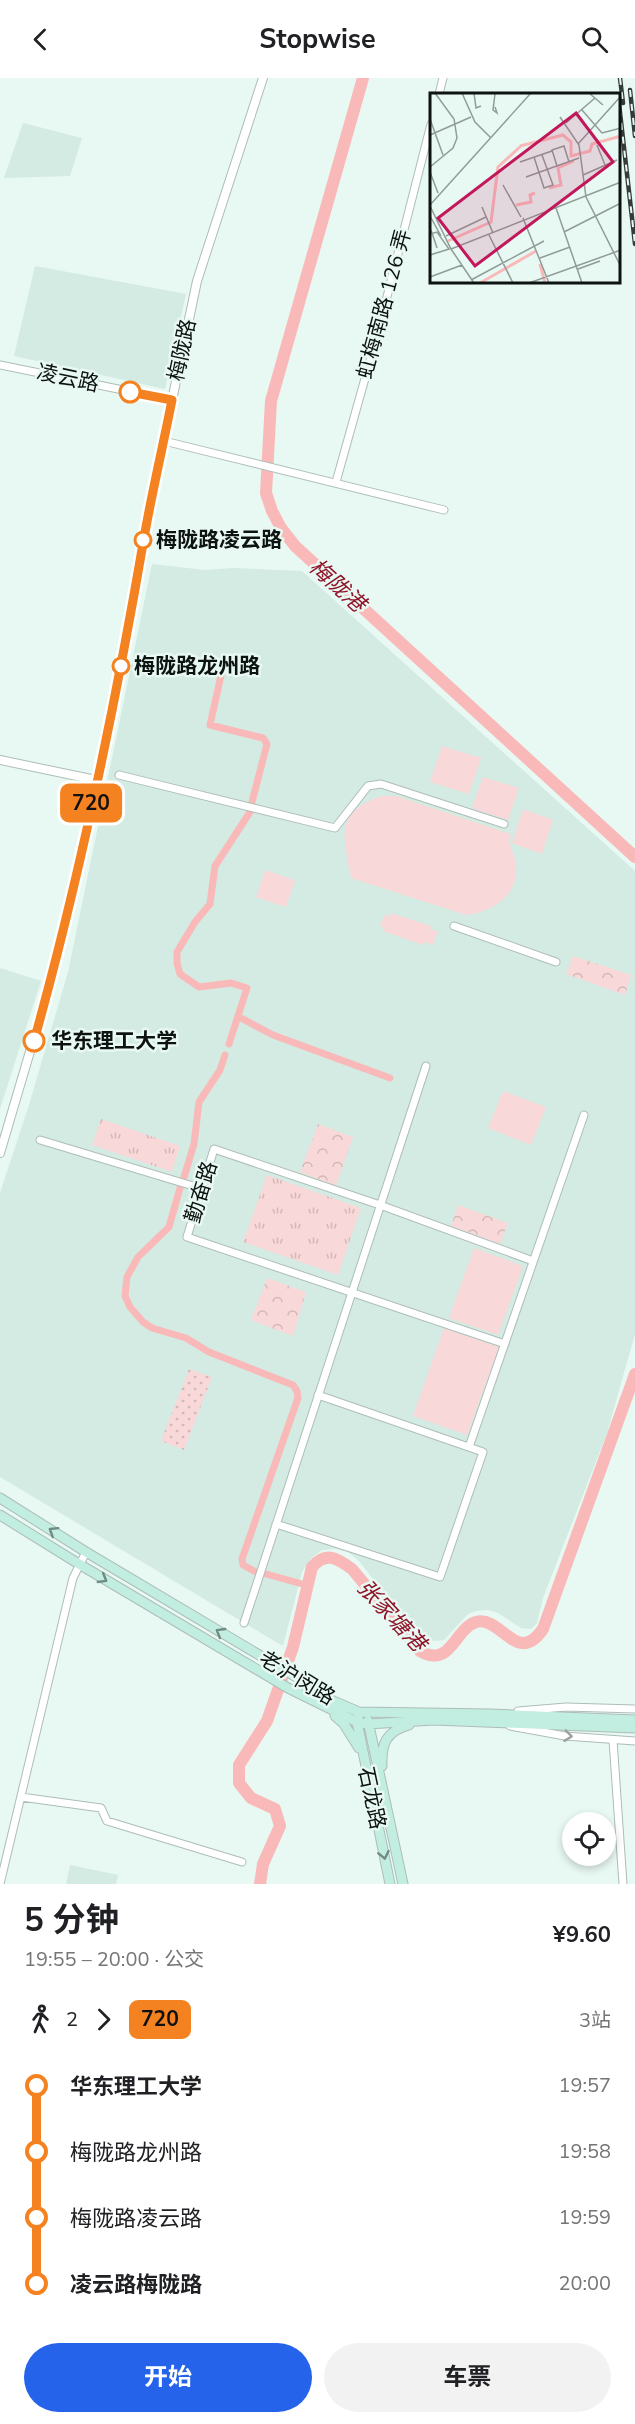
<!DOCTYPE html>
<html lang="zh">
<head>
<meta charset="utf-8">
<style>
	:root { --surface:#fff; --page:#f2f2f2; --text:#202124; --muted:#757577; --accent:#2563eb }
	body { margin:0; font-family:"Nunito Sans","Noto Sans SC",sans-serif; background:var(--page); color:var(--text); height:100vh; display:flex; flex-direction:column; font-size:22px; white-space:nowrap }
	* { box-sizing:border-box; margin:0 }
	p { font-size:20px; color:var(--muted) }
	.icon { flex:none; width:33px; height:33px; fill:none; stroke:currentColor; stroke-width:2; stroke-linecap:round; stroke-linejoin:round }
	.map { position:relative; height:1806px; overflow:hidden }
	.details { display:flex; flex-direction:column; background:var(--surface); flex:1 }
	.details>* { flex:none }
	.badge { padding:0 12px; border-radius:9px; font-size:21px; line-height:39px }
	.buttons { position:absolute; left:562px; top:1734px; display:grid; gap:12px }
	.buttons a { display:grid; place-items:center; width:54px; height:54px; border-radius:50%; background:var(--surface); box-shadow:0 3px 9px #0003; font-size:30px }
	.map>.badge { position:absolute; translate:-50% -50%; box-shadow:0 0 0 3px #fff }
	.legs { display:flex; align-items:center; gap:9px; height:66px; padding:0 24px; font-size:20px }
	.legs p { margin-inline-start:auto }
	.overview { display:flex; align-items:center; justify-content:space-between; height:102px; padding:0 24px }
	h1 { font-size:33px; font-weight:700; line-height:45px }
	.action { display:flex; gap:12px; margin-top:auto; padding:12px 24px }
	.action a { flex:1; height:69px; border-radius:36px; background:var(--accent); color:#fff; font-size:24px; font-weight:700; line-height:69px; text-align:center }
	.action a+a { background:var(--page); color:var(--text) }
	ul { padding:0 24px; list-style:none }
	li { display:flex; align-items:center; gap:21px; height:66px; font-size:22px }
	li i { display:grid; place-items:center; width:9px; height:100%; margin:0 8px; background:currentColor }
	li i::after { content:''; width:15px; height:15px; margin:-8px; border:4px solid; border-radius:50%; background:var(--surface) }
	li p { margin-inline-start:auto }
	li:first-child i { background:linear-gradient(#0000 50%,currentColor 0) }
	li:last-child i { background:linear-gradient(currentColor 50%,#0000 0) }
	header { display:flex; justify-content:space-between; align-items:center; height:78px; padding:0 24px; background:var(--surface); font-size:27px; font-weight:700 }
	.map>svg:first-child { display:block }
</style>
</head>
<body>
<header><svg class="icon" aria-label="back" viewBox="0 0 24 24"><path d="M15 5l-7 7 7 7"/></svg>Stopwise<svg class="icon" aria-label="search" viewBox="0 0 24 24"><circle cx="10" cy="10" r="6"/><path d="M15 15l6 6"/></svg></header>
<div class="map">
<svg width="635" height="1806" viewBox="0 0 635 1806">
	<defs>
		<pattern id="grass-tufts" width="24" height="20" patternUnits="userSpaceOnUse" patternTransform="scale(1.5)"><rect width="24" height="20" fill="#f8d8d8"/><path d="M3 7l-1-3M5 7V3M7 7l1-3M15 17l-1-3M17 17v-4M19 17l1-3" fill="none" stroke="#d3b8b8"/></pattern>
		<pattern id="forest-crowns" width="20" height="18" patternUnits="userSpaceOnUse" patternTransform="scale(1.5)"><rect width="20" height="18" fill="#f8d8d8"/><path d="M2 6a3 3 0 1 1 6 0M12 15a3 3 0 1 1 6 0" fill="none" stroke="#d3b8b8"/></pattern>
		<pattern id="park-dots" width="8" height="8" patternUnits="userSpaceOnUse" patternTransform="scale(1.5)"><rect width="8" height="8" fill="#f8d8d8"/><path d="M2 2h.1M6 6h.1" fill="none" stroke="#d3b8b8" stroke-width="1.8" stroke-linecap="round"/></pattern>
	</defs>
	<rect width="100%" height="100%" fill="#e8f8f2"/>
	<!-- built -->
	<path fill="#d3ebe2" d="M23 45 82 60 70 98 4 100Z
		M35 188 186 216 165 311 14 278Z
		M152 486 205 492 233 490 302 493 635 793V1256L607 1355 543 1520 537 1545 531 1551 521 1550 498 1535 488 1532 476 1533 468 1536 444 1562 434 1563 427 1561 392 1525 359 1483 348 1474 336 1471 322 1472 311 1480 302 1494 283 1568 0 1399V1115L29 1027 68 894Z
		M0 890 41 903 0 1031Z
		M70 1787 118 1797 116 1806H66Z"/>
	<!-- grass -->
	<path fill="url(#grass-tufts)" d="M101 1041 180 1068 172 1094 92 1067Z
		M267 1097 361 1130 338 1197 243 1164Z"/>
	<!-- forest -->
	<path fill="url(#forest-crowns)" d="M573 878 631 897 625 917 566 896Z
		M318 1046 353 1059 336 1108 300 1094Z
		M458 1127 508 1145 500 1166 451 1148Z
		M267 1200 306 1214 293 1258 251 1242Z"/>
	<!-- park -->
	<path fill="url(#park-dots)" d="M189 1291 212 1299 184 1372 161 1363Z"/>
	<!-- pitch -->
	<path fill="#f8d8d8" d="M442 668 481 680 469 716 430 704Z
		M483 699 519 710 508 742 472 730Z
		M382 718H396L511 756C507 769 515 773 516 787 519 817 493 834 466 837L351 800C344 760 333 734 382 718Z
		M523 731 553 742 542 776 512 765Z
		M265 792 295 802 286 829 256 819Z
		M391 835 431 848 430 851 438 853 433 867 426 864 423 867 383 853 385 850 380 848 384 837 390 839Z
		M503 1013 546 1029 531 1067 488 1050Z
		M474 1170 523 1188 498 1257 449 1240Z
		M444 1250 499 1269 467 1357 413 1338Z"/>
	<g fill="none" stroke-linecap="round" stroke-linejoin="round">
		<!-- canal -->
		<path stroke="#fab9b9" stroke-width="7" d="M221 587 222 593 210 647 263 660 267 666 252 724
			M239 939 273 957 390 1000
			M229 966 247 910 231 905 199 909 180 896 177 885V874L195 844 210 826 215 788 250 734
			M184 1099 194 1066 199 1024 220 992 225 977
			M180 1110 169 1149 138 1179 127 1199 125 1218 130 1229 143 1244 152 1250 186 1260 209 1274 293 1307 297 1313 298 1320 242 1481 243 1487 254 1493
			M266 1496 306 1507"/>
		<!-- river -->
		<path stroke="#fab9b9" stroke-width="12" d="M363 0 271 323 266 415 272 433 281 450 295 468 635 779
			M260 1806 263 1786 280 1748 275 1731 251 1720 239 1705V1687L267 1643 293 1569 312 1489C326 1473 337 1480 352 1491L420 1573C451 1591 454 1551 476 1544 501 1537 517 1589 543 1551L635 1296"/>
		<defs>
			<path id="minor" d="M439 16 443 0
				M0 287 172 322
				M164 363 444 432
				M336 404 378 254 431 46
				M119 697 335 750 368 708 381 706 504 746
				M454 848 556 884
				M40 1062 203 1111
				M505 1266 187 1159 214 1071 380 1127 533 1183
				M469 1369 584 1037
				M276 1446 440 1499 483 1374 318 1317
				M244 1545 426 988
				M518 1633 566 1629 635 1631
				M510 1648 565 1658 635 1663
				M613 1662 623 1806
				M21 1719 101 1730 107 1743 242 1784
				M0 1806 73 1500 86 1474"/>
			<path id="tertiary" d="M0 682 96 702
				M0 1075 44 926 84 761 127 560 143 461 197 203 263 0"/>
			<path id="secondary" d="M0 1420 86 1474 271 1584
				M0 1437 79 1486 288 1610 357 1644 367 1646 434 1642 635 1650
				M293 1597 331 1622 359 1634 490 1636 635 1642
				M335 1638 344 1646 359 1670
				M358 1639 357 1644 390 1806
				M368 1643 403 1806
				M382 1688C381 1666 386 1653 409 1647"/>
		</defs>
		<!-- minor casing -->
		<use href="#minor" stroke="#aebdb7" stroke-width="9"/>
		<!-- tertiary casing -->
		<use href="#tertiary" stroke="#aebdb7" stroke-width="10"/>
		<!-- secondary casing -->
		<use href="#secondary" stroke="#aebdb7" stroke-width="11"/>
		<!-- minor -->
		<use href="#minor" stroke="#fff" stroke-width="7"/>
		<!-- tertiary -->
		<use href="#tertiary" stroke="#fff" stroke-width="8"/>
		<!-- secondary -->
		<use href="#secondary" stroke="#c2ede1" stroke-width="9"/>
		<defs>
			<path id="rail" d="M620 0 623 25
				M630 12 635 58
				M618 17 635 166"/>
		</defs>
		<!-- rail casing -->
		<use href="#rail" stroke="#343c39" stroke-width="4.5"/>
		<!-- rail -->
		<use href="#rail" stroke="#e8f8f2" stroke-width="2" stroke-dasharray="7" stroke-linecap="butt"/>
		<defs>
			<path id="secondary-bridge" d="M271 1584 293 1597"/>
		</defs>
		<!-- secondary-bridge casing -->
		<use href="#secondary-bridge" stroke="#aebdb7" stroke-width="11" stroke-linecap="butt"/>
		<!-- secondary-bridge -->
		<use href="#secondary-bridge" stroke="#c2ede1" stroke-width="9"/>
	</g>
	<!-- one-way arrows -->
	<defs><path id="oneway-chevron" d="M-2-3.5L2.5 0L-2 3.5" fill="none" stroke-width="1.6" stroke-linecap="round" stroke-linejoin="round" transform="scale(1.5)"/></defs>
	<g stroke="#718b83">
		<use href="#oneway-chevron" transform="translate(53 1453) rotate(-148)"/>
		<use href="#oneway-chevron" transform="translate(103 1501) rotate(31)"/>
		<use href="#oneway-chevron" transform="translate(220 1554) rotate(-149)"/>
		<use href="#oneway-chevron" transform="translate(384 1777) rotate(78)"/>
	</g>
	<use stroke="#9ea19f" href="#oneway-chevron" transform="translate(568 1658) rotate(7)"/>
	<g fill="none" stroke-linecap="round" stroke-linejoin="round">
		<defs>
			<path id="line-1" d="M34 963C80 798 115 629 144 460 152 414 163 368 172 322L130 314"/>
		</defs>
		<!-- line-1 casing -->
		<use href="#line-1" stroke="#fff" stroke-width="14"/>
		<!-- line-1 -->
		<use href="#line-1" stroke="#f58220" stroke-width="9"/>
	</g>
	<!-- markers -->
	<g fill="#fff" stroke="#f58220" stroke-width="3">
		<circle cx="130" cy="314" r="10"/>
		<circle cx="143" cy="462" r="8"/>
		<circle cx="121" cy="588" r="8"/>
		<circle cx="34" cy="963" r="10"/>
	</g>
	<g text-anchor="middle" stroke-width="5" stroke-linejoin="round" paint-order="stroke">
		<!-- street labels -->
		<g font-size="21" fill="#0d1310" stroke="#e8f8f2">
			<text transform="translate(384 226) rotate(-75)" y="7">虹梅南路 126 弄</text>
			<text transform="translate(182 272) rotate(-78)" y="7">梅陇路</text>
			<text transform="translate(68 300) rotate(12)" y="7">凌云路</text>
			<text transform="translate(201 1114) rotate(-73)" y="7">勤奋路</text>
			<text transform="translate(297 1600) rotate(31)" y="7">老沪闵路</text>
			<text transform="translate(372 1720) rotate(78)" y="7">石龙路</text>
		</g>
		<!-- stop labels -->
		<g font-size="21" font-weight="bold" fill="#0d1310" stroke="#e8f8f2" text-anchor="start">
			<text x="156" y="469">梅陇路凌云路</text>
			<text x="134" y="595">梅陇路龙州路</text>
			<text x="51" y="970">华东理工大学</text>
		</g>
		<!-- water labels -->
		<g font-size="22" font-style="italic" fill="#8f1429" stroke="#e8f8f2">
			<text transform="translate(338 507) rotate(42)" y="8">梅陇港</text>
			<text transform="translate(392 1537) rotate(47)" y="8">张家塘港</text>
		</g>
	</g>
	<!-- overview -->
	<g transform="translate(430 15)">
		<rect width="190" height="190" fill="#e8f8f2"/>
		<path fill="none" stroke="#fab9b9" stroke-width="3" d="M90 53 133 42 141 49V63L160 58 162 51 191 43M119 95 131 92 128 75 144 68M86 112 101 109 100 102 105 100M18 148 61 129 68 74 91 53M110 171 115 190M50 190 106 158"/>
		<path fill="none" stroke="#909c98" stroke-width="1.5" d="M32 0 45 29 61 45M44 0 46 15 51 13M159 0 173 12M65 1 63 17 67 20 65 14M152 17 172 40 191 35M130 24 149 52 156 104 191 174M0 26 13 62M136 30 165 5M0 42 41 24M148 51 191 3M167 52 175 72M104 64 114 95 123 92 112 62M90 69 122 58M127 73 122 57 134 53 139 69M0 74 23 55 27 45 24 26 5 0M0 79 8 100M153 82 187 67M96 84 149 65M73 92 91 124M0 112 101 0M125 112 152 190M0 113 21 156 44 190M52 114 63 140M0 123 11 143M93 125 119 190M1 137 7 155M134 139 191 110M0 141 7 139 19 156 0 162M59 142 83 190M16 143 56 124M21 156 191 89M110 165 140 154M148 176 170 168M0 184 32 172M41 187 114 148M99 190 191 157"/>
		<path fill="#c2185b" fill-opacity="0.15" stroke="#c2185b" stroke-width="3" d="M146 20 183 69 45 173 8 125Z"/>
		<rect width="190" height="190" fill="none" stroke="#0d1310" stroke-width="3"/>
	</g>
</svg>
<div class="buttons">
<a><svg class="icon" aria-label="locate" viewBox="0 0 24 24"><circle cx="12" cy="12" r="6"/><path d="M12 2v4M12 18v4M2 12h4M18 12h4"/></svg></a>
</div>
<b class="badge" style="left:91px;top:725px;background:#f58220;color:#111">720</b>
</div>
<section class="details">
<div class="overview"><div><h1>5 分钟</h1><p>19:55 – 20:00 · 公交</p></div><b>¥9.60</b></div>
<div class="legs"><svg class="icon" aria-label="walk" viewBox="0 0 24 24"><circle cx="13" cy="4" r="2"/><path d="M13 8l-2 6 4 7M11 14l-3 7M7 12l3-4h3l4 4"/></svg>2<svg class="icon" aria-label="forward" viewBox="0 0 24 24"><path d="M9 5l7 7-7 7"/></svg><b class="badge" style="background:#f58220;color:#111">720</b><p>3站</p></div>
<ul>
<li><i style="color:#f58220"></i><b>华东理工大学</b><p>19:57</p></li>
<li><i style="color:#f58220"></i><span>梅陇路龙州路</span><p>19:58</p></li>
<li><i style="color:#f58220"></i><span>梅陇路凌云路</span><p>19:59</p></li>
<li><i style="color:#f58220"></i><b>凌云路梅陇路</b><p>20:00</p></li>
</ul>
<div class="action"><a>开始</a><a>车票</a></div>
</section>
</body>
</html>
